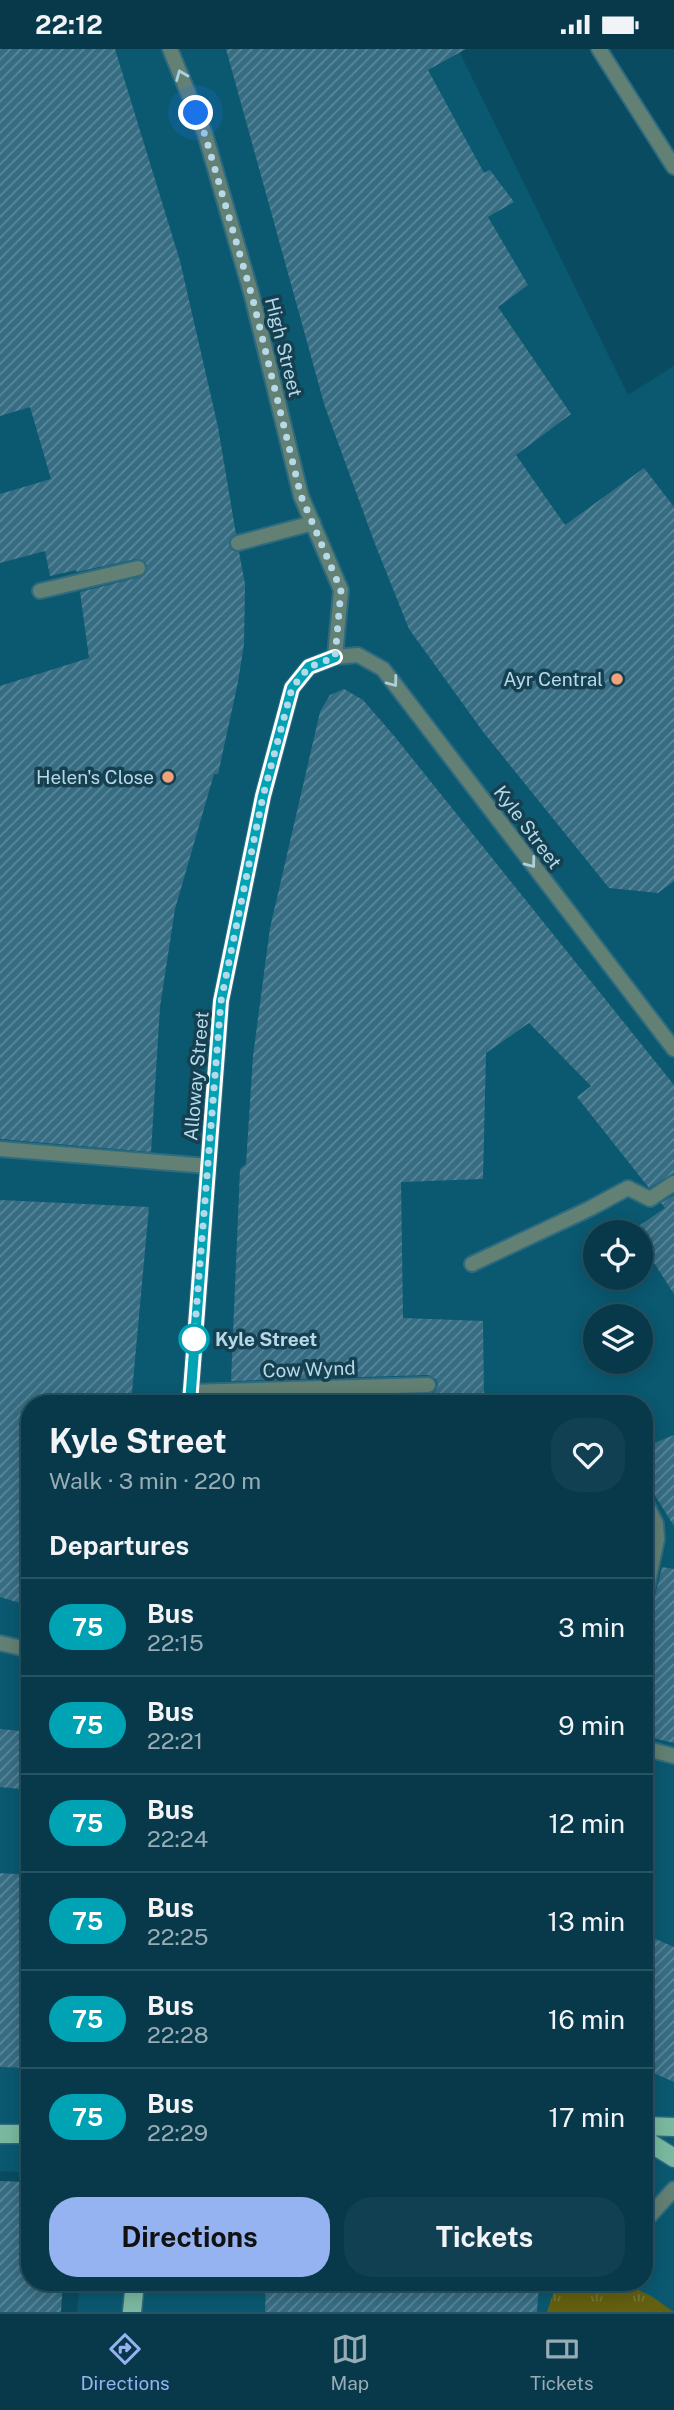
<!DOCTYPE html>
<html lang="en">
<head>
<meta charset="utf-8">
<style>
	:root { --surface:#07394a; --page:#104051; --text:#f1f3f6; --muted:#98acb5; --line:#285362; --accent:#95b2f1 }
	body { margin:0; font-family:"Public Sans",sans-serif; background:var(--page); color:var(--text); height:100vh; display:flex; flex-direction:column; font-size:26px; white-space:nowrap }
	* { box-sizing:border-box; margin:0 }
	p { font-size:23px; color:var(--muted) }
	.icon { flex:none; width:38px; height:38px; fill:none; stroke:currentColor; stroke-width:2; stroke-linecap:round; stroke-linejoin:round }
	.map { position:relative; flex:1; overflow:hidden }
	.drawer { position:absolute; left:21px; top:1346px; width:632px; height:896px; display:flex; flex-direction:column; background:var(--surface); border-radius:28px; box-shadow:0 4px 18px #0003,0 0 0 2px var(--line) }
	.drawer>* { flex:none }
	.badge { padding:0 14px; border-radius:23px; font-size:24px; line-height:46px }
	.buttons { position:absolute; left:583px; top:1171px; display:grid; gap:14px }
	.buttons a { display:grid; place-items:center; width:70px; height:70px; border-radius:50%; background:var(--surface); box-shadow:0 4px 18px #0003,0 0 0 2px var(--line); font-size:35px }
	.you { position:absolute; width:35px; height:35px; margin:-18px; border:5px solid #fff; border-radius:50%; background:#1a73e8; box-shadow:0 0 0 10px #1a73e833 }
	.map>.badge { position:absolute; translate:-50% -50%; box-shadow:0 0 0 4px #fff }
	h2 { padding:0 28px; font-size:26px; line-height:63px }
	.round { display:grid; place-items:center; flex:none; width:74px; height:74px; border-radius:28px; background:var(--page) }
	.summary { display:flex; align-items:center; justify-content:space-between; height:119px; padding:0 28px }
	h1 { font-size:33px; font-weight:700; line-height:52px }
	.cta { display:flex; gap:14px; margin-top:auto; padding:14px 28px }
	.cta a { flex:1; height:80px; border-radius:28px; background:var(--accent); color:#111; font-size:28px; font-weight:700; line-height:80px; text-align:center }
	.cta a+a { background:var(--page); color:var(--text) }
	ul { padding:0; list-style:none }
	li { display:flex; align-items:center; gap:21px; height:98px; padding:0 28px; border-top:2px solid var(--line) }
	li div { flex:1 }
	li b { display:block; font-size:26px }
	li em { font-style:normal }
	li .badge { min-width:77px; font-weight:700; text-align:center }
	.status { display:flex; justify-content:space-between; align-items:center; height:49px; padding:0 35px; background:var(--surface); direction:ltr }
	.status svg { height:19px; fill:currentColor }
	.menu { display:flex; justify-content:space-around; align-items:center; height:98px; border-top:2px solid var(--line); background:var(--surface); font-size:19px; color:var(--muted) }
	.menu a { display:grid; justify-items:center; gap:4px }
	.menu .current { color:var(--accent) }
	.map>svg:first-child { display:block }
</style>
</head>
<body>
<div class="status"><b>22:12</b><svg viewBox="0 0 49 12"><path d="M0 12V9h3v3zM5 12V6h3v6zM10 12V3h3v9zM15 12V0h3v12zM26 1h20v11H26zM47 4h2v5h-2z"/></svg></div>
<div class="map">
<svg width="674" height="2263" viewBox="0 0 674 2263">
	<defs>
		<pattern id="park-tufts" width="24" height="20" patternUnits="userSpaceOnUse" patternTransform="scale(1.75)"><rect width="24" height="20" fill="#636011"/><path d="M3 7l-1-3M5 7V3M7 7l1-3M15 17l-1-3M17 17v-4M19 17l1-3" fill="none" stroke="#777634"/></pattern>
		<pattern id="building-hatch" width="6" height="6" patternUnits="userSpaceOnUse" patternTransform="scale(1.75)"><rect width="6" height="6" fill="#376d83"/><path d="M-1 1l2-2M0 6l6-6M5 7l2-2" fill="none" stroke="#5b889a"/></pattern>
	</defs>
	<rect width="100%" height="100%" fill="#094c62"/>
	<!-- built -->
	<path fill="#0a5971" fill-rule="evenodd" d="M0 0H458L628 346 674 317V2263H77L80 2233H644V1354H30V2124L0 2122ZM595 1183H640V1228H595ZM595 1267H640V1312H595Z"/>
	<!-- park -->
	<path fill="url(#park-tufts)" d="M557 2233H622L651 2247 674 2263H547Z"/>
	<!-- building -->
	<path fill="url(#building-hatch)" d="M0 0H115L180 212 218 378 236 485 231 488 229 496 232 501 239 503 245 535 244 595 238 633 218 725H214L175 860 160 958 151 1103 0 1090V637L89 609 80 543 140 528 145 525 147 517 144 512 136 510 77 523 76 521 50 527 45 502 0 514V445L51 430 30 358 0 367Z
		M226 0H466L428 21 484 124 490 121 514 153 488 168 528 236 498 258 571 365 516 406 565 476 644 419 674 458V832L658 844 609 839 484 684 409 580 375 495 325 358Z
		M344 640 363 651 395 688 674 1036V1124L649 1139 577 1048 591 1037 529 974 486 1004 483 1130 401 1133 403 1269 483 1272 484 1354H230V1351L428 1346 434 1344 438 1336 436 1330 428 1326 231 1332 240 1120 246 1115 253 1007 270 879 320 663 330 646Z
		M674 1146V1245L640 1192V1183H635L633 1181 665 1159 661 1154Z
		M0 1151 149 1158 131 1354H30V1557L0 1548Z
		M674 1386V1477L644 1429V1398Z
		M662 1518 674 1520V1694L644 1687V1592Z
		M0 1680 30 1683V1741L0 1738Z
		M0 1824 30 1826V2019L0 2018Z
		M644 1885 674 1898V2033L644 2020Z
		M0 2132 30 2133V2233H63L61 2263H0Z
		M266 2233H539L537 2263H265Z"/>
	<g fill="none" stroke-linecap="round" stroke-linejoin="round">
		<defs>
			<path id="service" d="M238 494 313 474
				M40 542 138 519
				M0 1100 208 1117
				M472 1215 589 1160 628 1139 650 1150 674 1134
				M644 1450 656 1475 657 1490 644 1553
				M644 1699 674 1707
				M644 2173 674 2140"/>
			<path id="pedestrian" d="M190 1343 428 1336"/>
			<path id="minor" d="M170 0 205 85 252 247 301 447 341 541 335 608
				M599 0 674 118
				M190 1354 221 952 263 747 292 639 309 618 335 608 358 606 383 620 674 1000
				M0 1594 30 1601"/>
			<path id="primary" d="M644 2077 674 2078
				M0 2085H30
				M644 2090 674 2109
				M132 2263 135 2233"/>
		</defs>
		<!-- service casing -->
		<use href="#service" stroke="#2f6b80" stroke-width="18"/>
		<!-- pedestrian casing -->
		<use href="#pedestrian" stroke="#2f6b80" stroke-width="18"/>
		<!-- minor casing -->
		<use href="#minor" stroke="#2f6b80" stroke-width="18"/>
		<!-- primary casing -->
		<use href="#primary" stroke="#2f6b80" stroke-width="21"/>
		<!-- service -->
		<use href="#service" stroke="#628073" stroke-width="14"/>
		<!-- pedestrian -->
		<use href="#pedestrian" stroke="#628073" stroke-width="14"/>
		<!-- minor -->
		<use href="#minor" stroke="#628073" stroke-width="14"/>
		<!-- primary -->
		<use href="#primary" stroke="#7ab9a0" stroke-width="18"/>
	</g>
	<!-- one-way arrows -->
	<defs><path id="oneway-chevron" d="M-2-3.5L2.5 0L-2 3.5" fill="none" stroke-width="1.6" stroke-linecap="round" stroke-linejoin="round" transform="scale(1.75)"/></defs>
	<g stroke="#add0dd">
		<use href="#oneway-chevron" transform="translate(181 26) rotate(-112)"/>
		<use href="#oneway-chevron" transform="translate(393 633) rotate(53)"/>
		<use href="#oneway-chevron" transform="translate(531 814) rotate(53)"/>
	</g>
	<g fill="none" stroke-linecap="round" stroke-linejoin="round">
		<defs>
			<path id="line" d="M190 1354 221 952 263 747 292 639 309 618 335 608"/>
		</defs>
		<!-- line casing -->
		<use href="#line" stroke="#fff" stroke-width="16"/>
		<!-- line -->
		<use href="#line" stroke="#00a3b4" stroke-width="10"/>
		<!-- walk -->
		<path stroke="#b5d9e9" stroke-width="7" stroke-dasharray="0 12.6" d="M194 1290 221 952 263 747 292 639 309 618 335 608 341 541 301 447 252 247 205 86 196 64"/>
	</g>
	<!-- markers -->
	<g fill="#f0a27b" stroke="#164050" stroke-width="2.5">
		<circle cx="617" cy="630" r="7"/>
		<circle cx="168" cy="728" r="7"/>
	</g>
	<circle fill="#fff" stroke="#00a3b4" stroke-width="3.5" cx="194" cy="1290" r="14"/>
	<g text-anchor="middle" stroke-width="7" stroke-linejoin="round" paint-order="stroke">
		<!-- street labels -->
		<g font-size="19" fill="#b5d9e9" stroke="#164050">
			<text transform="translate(284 298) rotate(76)" y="7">High Street</text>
			<text transform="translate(528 778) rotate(53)" y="7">Kyle Street</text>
			<text transform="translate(196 1027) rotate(-85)" y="7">Alloway Street</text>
			<text transform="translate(309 1320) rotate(-2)" y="7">Cow Wynd</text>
		</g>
		<!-- poi labels -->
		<g font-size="19" fill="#b5d9e9" stroke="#164050" text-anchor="end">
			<text x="603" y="637">Ayr Central</text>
			<text x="154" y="735">Helen's Close</text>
		</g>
		<!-- stop labels -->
		<g font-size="19" font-weight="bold" fill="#b5d9e9" stroke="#164050" text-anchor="start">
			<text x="215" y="1297">Kyle Street</text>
		</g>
	</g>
</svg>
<div class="buttons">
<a><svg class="icon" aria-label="locate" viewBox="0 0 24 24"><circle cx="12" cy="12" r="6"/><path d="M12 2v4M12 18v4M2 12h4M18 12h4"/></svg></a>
<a><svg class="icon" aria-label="layers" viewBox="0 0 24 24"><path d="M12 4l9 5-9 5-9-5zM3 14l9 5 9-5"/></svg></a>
</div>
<div class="you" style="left:196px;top:64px"></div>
<section class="drawer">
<div class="summary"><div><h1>Kyle Street</h1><p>Walk · 3 min · 220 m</p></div><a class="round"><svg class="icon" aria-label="heart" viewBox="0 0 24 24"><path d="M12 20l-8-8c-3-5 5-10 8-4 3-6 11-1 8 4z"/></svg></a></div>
<h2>Departures</h2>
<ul>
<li><span class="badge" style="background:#00a3b4;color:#fff">75</span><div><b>Bus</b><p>22:15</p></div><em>3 min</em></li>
<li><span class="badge" style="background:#00a3b4;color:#fff">75</span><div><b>Bus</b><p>22:21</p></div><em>9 min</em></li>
<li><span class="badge" style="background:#00a3b4;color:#fff">75</span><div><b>Bus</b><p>22:24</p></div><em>12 min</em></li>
<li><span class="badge" style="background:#00a3b4;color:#fff">75</span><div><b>Bus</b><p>22:25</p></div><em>13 min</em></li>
<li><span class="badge" style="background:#00a3b4;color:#fff">75</span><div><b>Bus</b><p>22:28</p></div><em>16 min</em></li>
<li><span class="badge" style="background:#00a3b4;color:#fff">75</span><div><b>Bus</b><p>22:29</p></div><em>17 min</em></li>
</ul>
<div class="cta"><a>Directions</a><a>Tickets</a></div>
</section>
</div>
<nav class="menu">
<a class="current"><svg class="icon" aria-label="directions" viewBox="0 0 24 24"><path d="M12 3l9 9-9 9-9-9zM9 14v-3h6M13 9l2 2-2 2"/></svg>Directions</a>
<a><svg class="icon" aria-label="map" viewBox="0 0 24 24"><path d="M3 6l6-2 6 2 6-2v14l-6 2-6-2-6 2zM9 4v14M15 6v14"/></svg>Map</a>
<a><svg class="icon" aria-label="tickets" viewBox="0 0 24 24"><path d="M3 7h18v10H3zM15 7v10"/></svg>Tickets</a>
</nav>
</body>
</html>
